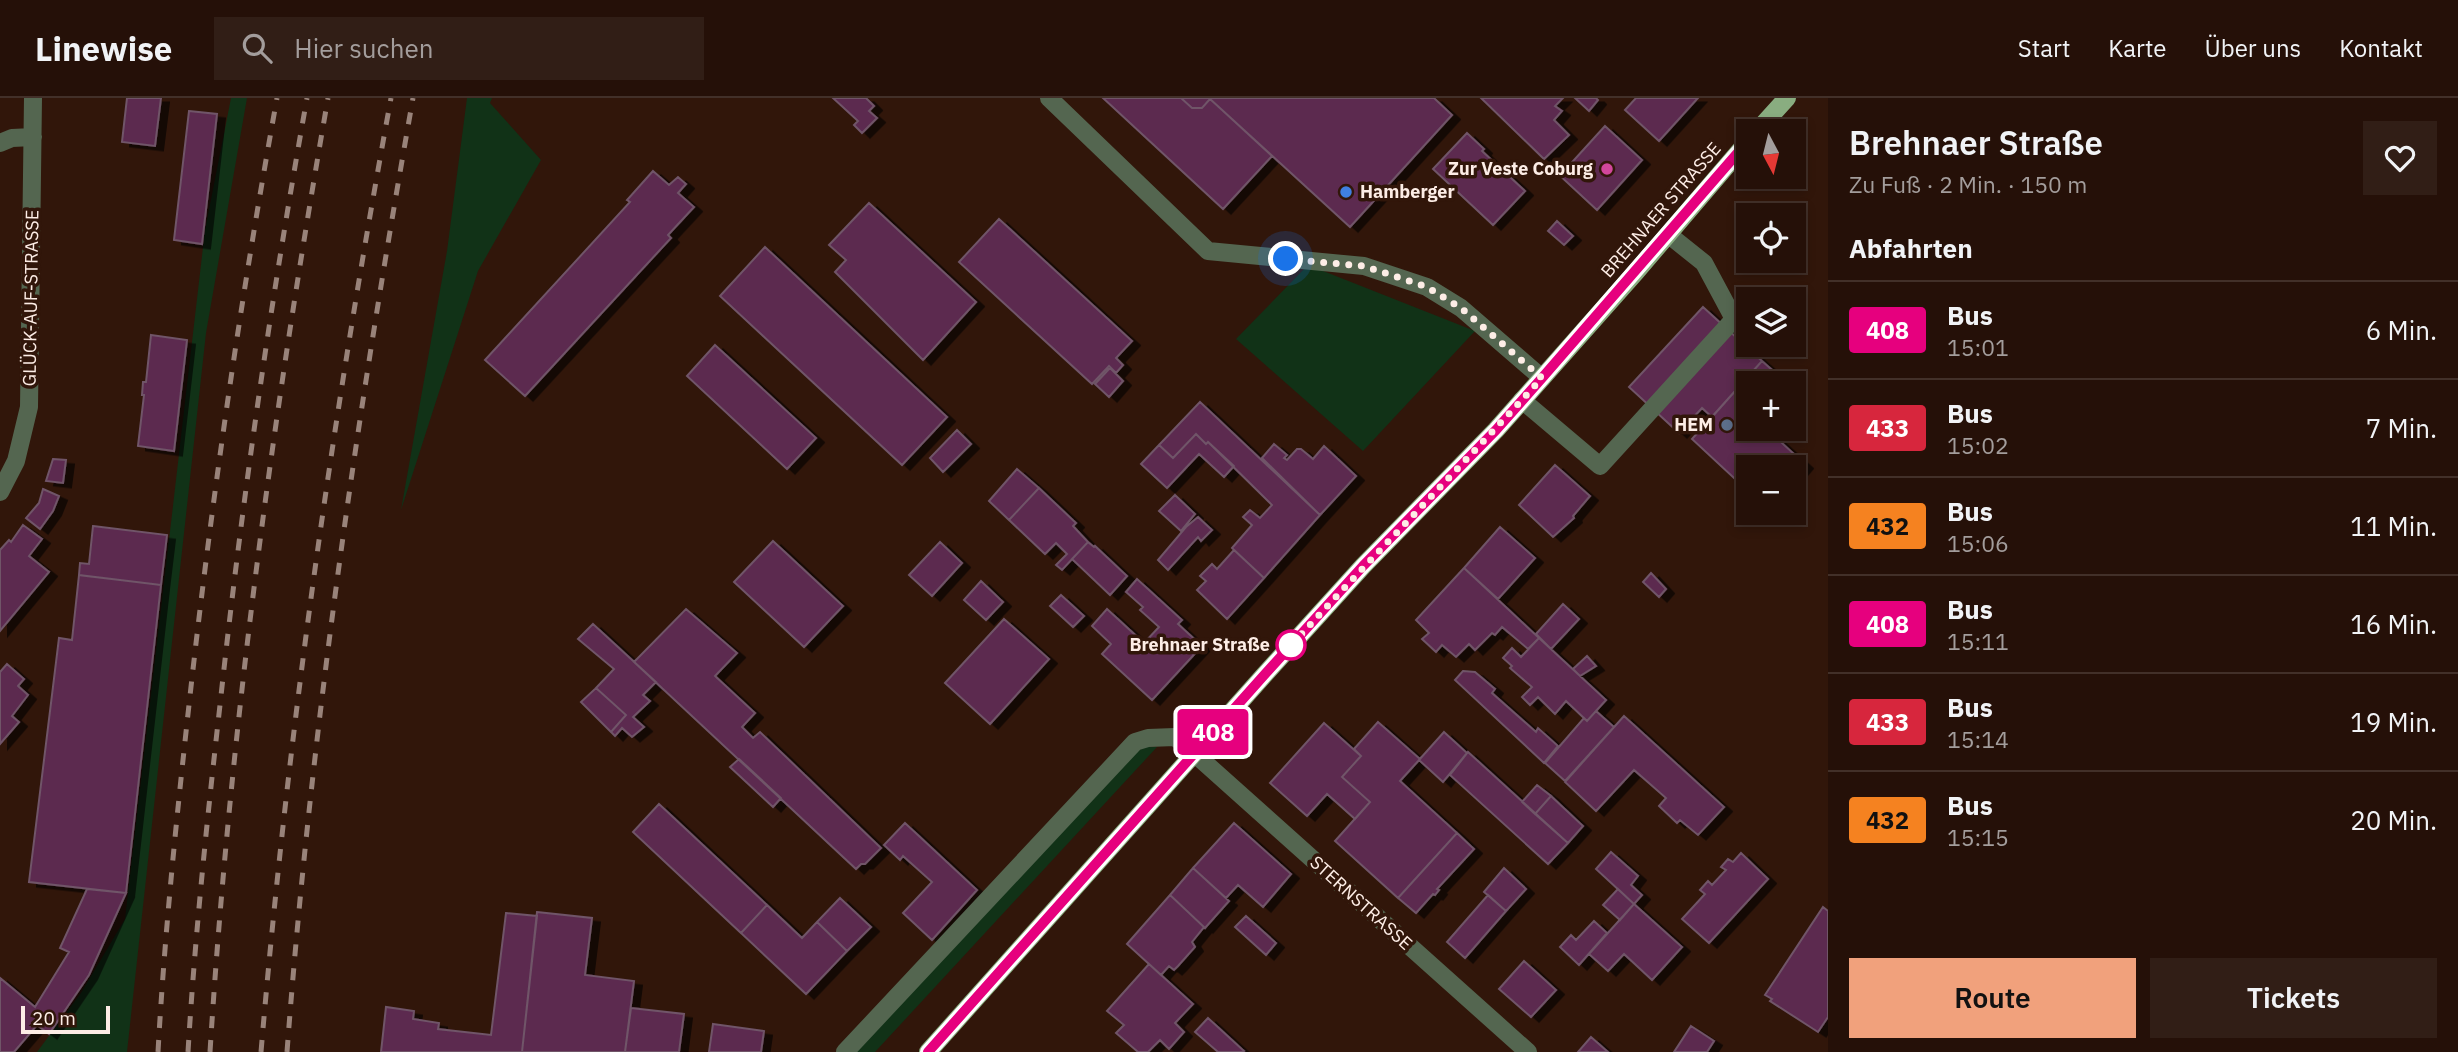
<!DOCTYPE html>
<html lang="de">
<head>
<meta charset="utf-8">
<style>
	:root { --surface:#251008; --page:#311e16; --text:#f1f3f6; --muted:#a39d9c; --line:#423029; --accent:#f1a17c }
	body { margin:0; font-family:"IBM Plex Sans",sans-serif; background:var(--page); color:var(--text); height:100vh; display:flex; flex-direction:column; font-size:26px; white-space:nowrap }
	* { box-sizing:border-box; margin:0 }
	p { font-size:23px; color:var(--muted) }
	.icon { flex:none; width:38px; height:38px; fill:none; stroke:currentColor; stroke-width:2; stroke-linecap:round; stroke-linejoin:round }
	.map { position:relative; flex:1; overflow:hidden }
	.details { display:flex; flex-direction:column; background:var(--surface); width:630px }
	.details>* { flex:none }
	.badge { padding:0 14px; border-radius:5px; font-size:24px; line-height:46px }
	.needle { width:46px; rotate:173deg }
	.fabs { position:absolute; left:1736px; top:21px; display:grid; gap:14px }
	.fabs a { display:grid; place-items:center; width:70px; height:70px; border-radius:0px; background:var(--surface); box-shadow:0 4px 10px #0003,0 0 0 2px var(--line); font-size:35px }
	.scale { position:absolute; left:21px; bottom:18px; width:89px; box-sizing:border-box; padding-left:7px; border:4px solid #fdede6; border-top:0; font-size:19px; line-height:24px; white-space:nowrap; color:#fdede6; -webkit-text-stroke:5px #31160a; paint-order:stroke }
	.you { position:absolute; width:35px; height:35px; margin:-18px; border:5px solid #fff; border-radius:50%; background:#1a73e8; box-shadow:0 0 0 10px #1a73e833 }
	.map>.badge { position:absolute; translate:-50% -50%; box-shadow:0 0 0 4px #fff }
	h2 { padding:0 21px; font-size:26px; line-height:63px }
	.round { display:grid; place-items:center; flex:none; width:74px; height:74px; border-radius:0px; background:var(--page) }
	.headline { display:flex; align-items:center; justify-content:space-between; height:119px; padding:0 21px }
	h1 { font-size:33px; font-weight:600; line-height:52px }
	.cta { display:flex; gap:14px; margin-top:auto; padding:14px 21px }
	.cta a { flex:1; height:80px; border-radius:0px; background:var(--accent); color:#111; font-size:28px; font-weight:600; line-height:80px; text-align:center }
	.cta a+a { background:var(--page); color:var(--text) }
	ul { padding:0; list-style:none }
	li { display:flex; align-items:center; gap:21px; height:98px; padding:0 21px; border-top:2px solid var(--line) }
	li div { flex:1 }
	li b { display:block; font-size:26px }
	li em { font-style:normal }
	li .badge { min-width:77px; font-weight:700; text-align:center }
	header { display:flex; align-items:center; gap:42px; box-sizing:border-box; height:98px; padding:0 35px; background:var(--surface); border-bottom:2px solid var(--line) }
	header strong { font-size:33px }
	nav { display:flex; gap:38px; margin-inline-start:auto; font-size:24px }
	.search { width:490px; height:63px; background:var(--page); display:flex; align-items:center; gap:18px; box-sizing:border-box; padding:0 24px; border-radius:0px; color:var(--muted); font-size:26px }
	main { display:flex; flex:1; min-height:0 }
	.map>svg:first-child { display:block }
</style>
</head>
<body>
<header>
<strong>Linewise</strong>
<div class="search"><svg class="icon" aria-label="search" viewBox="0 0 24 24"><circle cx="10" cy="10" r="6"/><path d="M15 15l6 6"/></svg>Hier suchen</div>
<nav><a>Start</a><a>Karte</a><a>Über uns</a><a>Kontakt</a></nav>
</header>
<main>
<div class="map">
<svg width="1828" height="954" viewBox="0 0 1828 954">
	<defs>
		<filter id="shadow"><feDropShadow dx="8" dy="4.5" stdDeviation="0" flood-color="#0009"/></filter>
	</defs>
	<rect width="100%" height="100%" fill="#31160a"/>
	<!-- green -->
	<path fill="#113217" d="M231 0H247L206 235 127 954H37L81 895 125 821 205 132Z
		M467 0H492L490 5 541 62 478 173 401 412 447 153Z
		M1308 167 1475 233 1363 353 1236 241Z
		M1145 649H1157L875 954H854L1132 656Z"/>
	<!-- building -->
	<path fill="#5b2a50" stroke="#705468" stroke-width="2" filter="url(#shadow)" d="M127 0H161L155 48 122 44Z
		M833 0H866L874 8 869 13 877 20 862 35 854 27 858 23Z
		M1103 0H1209L1272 58 1223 111Z
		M1181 0H1434L1452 17 1350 129 1210 1 1202 10H1192Z
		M1481 0H1563L1555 8 1562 13 1554 22 1569 37 1544 61Z
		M1575 0H1596L1598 2 1589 13Z
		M1636 0H1698L1659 43 1625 12Z
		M189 13 217 16 202 146 174 142Z
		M1605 28 1642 62 1597 112 1557 75 1562 69 1565 72Z
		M1467 35 1484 51 1482 53 1525 93 1493 127 1433 71Z
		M653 73 669 87 678 79 686 86 678 95 694 109 668 137 671 140 525 298 485 262 630 104 627 102Z
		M869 105 976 204 923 262 835 174 846 162 829 147Z
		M999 121 1132 243 1116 260 1123 267 1116 275 1109 268 1092 286 959 164Z
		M1557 123 1573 138 1564 147 1548 133Z
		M765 149 947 319 902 367 720 198Z
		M1703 209 1762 263 1712 319 1702 310 1679 335 1629 289Z
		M151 237 187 242 174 353 138 348 144 297H142L143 284H146Z
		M715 247 816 340 787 371 687 278Z
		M1762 263 1787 285H1748V331H1776L1772 336 1805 366 1794 379V369H1748V393L1692 341Z
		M1110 270 1123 283 1109 299 1095 286Z
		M1200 304 1320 417 1264 480 1232 450 1252 427 1243 419 1250 412 1260 420 1272 407 1208 344 1206 346 1196 336 1173 360 1159 347Z
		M957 332 971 346 943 374 930 360Z
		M1196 336 1206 346 1208 344 1234 368 1224 379 1199 356 1167 390 1141 366 1159 347 1173 360Z
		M1274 346 1287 357 1284 360 1287 362 1297 351H1301L1313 361 1324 348 1356 378 1320 417 1262 360Z
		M53 361 66 362 63 385 46 383Z
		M1555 367 1590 398 1573 418 1574 420 1553 439 1519 407Z
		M1017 371 1039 390 1009 422 989 403Z
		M1039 390 1076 425 1073 428 1088 444 1062 472 1056 467 1067 456 1056 445 1045 456 1009 422Z
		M43 391 59 398 53 413 40 431 26 420 39 405Z
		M1175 397 1195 416 1181 433 1159 413Z
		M1198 419 1212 432 1201 443 1198 439 1168 472 1158 462 1186 429Z
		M23 427 42 441 29 458 49 474 0 533V452L9 442 11 444Z
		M93 428 167 437 161 487 79 477 80 465 89 466Z
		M1500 429 1535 460 1498 501 1464 470Z
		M773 443 843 508 804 549 734 484Z
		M940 444 962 465 932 498 909 477Z
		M1088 444 1094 449 1095 448 1127 478 1110 497 1072 461Z
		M1234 452 1264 480 1227 521 1197 492 1206 483 1200 478 1212 466 1217 471Z
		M1464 470 1539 540 1528 551 1502 529 1495 537 1492 535 1475 552 1469 546 1456 559 1442 547 1436 554 1422 541 1429 535 1416 522Z
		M1651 475 1666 491 1659 499 1643 484Z
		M79 477 161 487 126 795 29 784 59 540 72 542Z
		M1137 481 1182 522 1178 526 1202 548 1152 602 1102 556 1111 546 1092 528 1107 511 1144 545 1159 529 1140 512 1143 509 1126 494Z
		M981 483 1003 504 986 522 964 502Z
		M1061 497 1084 518 1073 529 1050 508Z
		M1563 506 1579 521 1551 551 1536 536Z
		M686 511 737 555 715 578 755 615 742 629 753 640 760 634 881 750 865 766H861L856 771 634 564Z
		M1004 521 1049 561 990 626 945 585Z
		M593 526 656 584 643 597 650 603 633 619 644 629 632 639 622 630 615 638 611 634 626 617 596 590 614 571 578 541Z
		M1539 540 1606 602 1587 623 1566 603 1555 616 1538 599 1530 607 1522 599 1532 589 1510 570 1512 568 1503 560 1512 550 1521 559Z
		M1587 558 1596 568 1580 578 1573 571Z
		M7 566 24 581 18 588 28 597 12 618 19 624 0 646V574Z
		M1463 573 1475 574 1495 591 1492 595 1536 634 1538 630 1558 648 1544 665 1455 582Z
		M596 590 626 617 611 634 581 604Z
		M1596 613 1614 629 1565 683 1545 665 1584 620 1587 623Z
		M1624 618 1724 709 1698 737 1680 722 1677 725 1659 708 1666 700 1634 672 1596 713 1565 684Z
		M1378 624 1420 661 1400 683 1457 735 1398 800 1335 743 1370 704 1342 679 1361 658 1354 651Z
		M1324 625 1361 658 1342 679 1370 704 1355 721 1327 696 1307 718 1270 685Z
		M1444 634 1467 655 1443 684 1419 662Z
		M1468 654 1568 745 1548 766 1450 677Z
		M739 661 781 700 773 709 730 669Z
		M1537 687 1551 698 1535 716 1522 704Z
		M1551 698 1583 728 1568 745 1535 716Z
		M659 706 767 807 741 835 633 734Z
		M905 725 977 792 932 842 903 815 932 784 903 758 900 762 884 747Z
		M1234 725 1291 776 1263 809 1238 787 1226 800 1193 770Z
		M1457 735 1474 751 1437 791 1439 792 1435 797 1433 796 1416 815 1398 800Z
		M1611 754 1638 778 1631 787 1642 797 1634 806 1596 771Z
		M1741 755 1768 781 1709 845 1682 821 1705 796 1700 792 1708 783 1712 787 1726 772 1721 769 1728 761 1733 764Z
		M1193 770 1229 803 1205 830 1170 797Z
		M1504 770 1526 791 1506 813 1484 794Z
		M87 791 126 795 89 877 49 936 37 927 14 954H0V880L35 909 69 854 60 850Z
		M1618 791 1634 806 1620 822 1603 807Z
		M1170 797 1204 829 1192 844 1195 849 1178 868 1174 872 1169 868 1161 877 1127 846Z
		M1488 797 1506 813 1465 860 1447 844Z
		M840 800 871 829 847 853 817 824Z
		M1634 806 1682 849 1652 882 1624 856 1608 873 1589 856Z
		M767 807 802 840 817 824 847 853 806 896 741 835Z
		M1823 809 1828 813V919L1818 934 1770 903 1772 901 1765 897Z
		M537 814 592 820 585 877 634 883 625 954H522Z
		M506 815 537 818 522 954H381L386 909 414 913 413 921 439 925 438 931 491 937Z
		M1246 818 1276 845 1266 857 1235 829Z
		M1594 823 1607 835 1579 867 1560 849 1571 837 1576 842Z
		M1524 863 1556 892 1531 919 1499 891Z
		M1149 866 1193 906 1175 925 1184 934 1169 951 1160 942 1148 954H1138L1116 935 1124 927 1107 913Z
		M631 910 684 916 679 954H625Z
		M1208 920 1244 953 1243 954H1218L1195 934Z
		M713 926 764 933 761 954H709Z
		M1691 928 1714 943 1707 954H1674Z
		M1591 939 1608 954H1578Z"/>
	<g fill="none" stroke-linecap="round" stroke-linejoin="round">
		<!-- service -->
		<path stroke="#546650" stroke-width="18" d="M1049 0 1208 153 1364 168 1427 189 1461 210 1542 280
			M1522 302 1600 368 1734 221 1704 165 1669 137
			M845 954 1135 644 1148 640 1175 639 1195 656"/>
		<!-- minor -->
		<path stroke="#546650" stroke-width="18" d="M0 45 12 40 33 39
			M0 394 16 363 29 309 33 0
			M1195 656 1528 954"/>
		<!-- primary -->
		<path stroke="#89ad80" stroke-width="18" d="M1757 33 1787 0
			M928 954 1266 575 1363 468 1496 332 1636 174 1748 43"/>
		<!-- rail -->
		<path stroke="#99837a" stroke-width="5" stroke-dasharray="12 12" stroke-linecap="butt" d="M158 954C165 829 178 705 192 580 214 386 242 193 277 0
			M188 954C195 838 207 722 220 607 242 403 271 201 307 0
			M210 954C230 634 273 315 328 0
			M261 954C288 634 333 316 391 0
			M287 954C311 634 357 316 413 0"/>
	</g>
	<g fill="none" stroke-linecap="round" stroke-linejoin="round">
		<defs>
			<path id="line" d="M928 954 1266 575 1363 468 1496 332 1542 280 1748 43"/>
		</defs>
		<!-- line casing -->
		<use href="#line" stroke="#fff" stroke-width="16"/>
		<!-- line -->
		<use href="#line" stroke="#e6007e" stroke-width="10"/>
		<!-- walk -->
		<path stroke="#fdede6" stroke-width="7" stroke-dasharray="0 12.6" d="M1286 161 1364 168 1427 189 1461 210 1542 280C1457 373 1369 462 1284 555L1291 547"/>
	</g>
	<!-- markers -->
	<circle fill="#d1479c" stroke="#31160a" stroke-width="2.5" cx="1607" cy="71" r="7"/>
	<circle fill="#3f7fe0" stroke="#31160a" stroke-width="2.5" cx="1346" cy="94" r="7"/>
	<circle fill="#5c6f8a" stroke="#31160a" stroke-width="2.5" cx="1727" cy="327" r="7"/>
	<circle fill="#fff" stroke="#e6007e" stroke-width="3.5" cx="1291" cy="547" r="14"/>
	<g text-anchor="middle" stroke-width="7" stroke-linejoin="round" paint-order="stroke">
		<!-- poi labels -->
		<g font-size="18" font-weight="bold" fill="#fdede6" stroke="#31160a" text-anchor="end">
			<text x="1593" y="77">Zur Veste Coburg</text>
			<text x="1360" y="100" text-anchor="start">Hamberger</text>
			<text x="1713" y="333">HEM</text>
		</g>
		<!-- street labels -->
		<g font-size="18" fill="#fdede6" stroke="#31160a">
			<text transform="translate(1661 112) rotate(-49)" y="6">BREHNAER STRASSE</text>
			<text transform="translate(31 200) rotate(-89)" y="6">GLÜCK-AUF-STRASSE</text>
			<text transform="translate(1361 805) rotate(42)" y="6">STERNSTRASSE</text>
		</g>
		<!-- stop labels -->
		<g font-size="18" font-weight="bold" fill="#fdede6" stroke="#31160a" text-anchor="end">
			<text x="1270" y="553">Brehnaer Straße</text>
		</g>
	</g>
</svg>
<div class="fabs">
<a><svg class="needle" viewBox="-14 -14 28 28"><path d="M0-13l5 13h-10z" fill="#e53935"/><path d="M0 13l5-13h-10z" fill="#a39d9c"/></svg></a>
<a><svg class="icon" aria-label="locate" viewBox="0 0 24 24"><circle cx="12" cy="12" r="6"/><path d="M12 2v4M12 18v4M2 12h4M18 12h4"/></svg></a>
<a><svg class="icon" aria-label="layers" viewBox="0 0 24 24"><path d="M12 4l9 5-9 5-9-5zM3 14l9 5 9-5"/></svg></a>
<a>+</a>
<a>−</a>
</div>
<div class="scale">20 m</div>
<div class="you" style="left:1286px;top:161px"></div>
<b class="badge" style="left:1213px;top:634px;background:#e6007e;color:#fff">408</b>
</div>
<section class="details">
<div class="headline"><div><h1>Brehnaer Straße</h1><p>Zu Fuß · 2 Min. · 150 m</p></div><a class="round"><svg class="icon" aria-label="heart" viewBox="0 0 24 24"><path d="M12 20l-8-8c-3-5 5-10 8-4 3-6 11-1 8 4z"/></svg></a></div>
<h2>Abfahrten</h2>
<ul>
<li><span class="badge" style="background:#e6007e;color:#fff">408</span><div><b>Bus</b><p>15:01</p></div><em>6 Min.</em></li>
<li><span class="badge" style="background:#d7263d;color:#fff">433</span><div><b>Bus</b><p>15:02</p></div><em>7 Min.</em></li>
<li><span class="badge" style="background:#f58220;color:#111">432</span><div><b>Bus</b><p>15:06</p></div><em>11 Min.</em></li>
<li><span class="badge" style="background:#e6007e;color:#fff">408</span><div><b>Bus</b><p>15:11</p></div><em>16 Min.</em></li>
<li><span class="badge" style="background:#d7263d;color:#fff">433</span><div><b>Bus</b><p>15:14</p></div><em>19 Min.</em></li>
<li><span class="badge" style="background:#f58220;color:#111">432</span><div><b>Bus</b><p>15:15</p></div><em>20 Min.</em></li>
</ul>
<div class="cta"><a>Route</a><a>Tickets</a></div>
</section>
</main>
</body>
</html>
